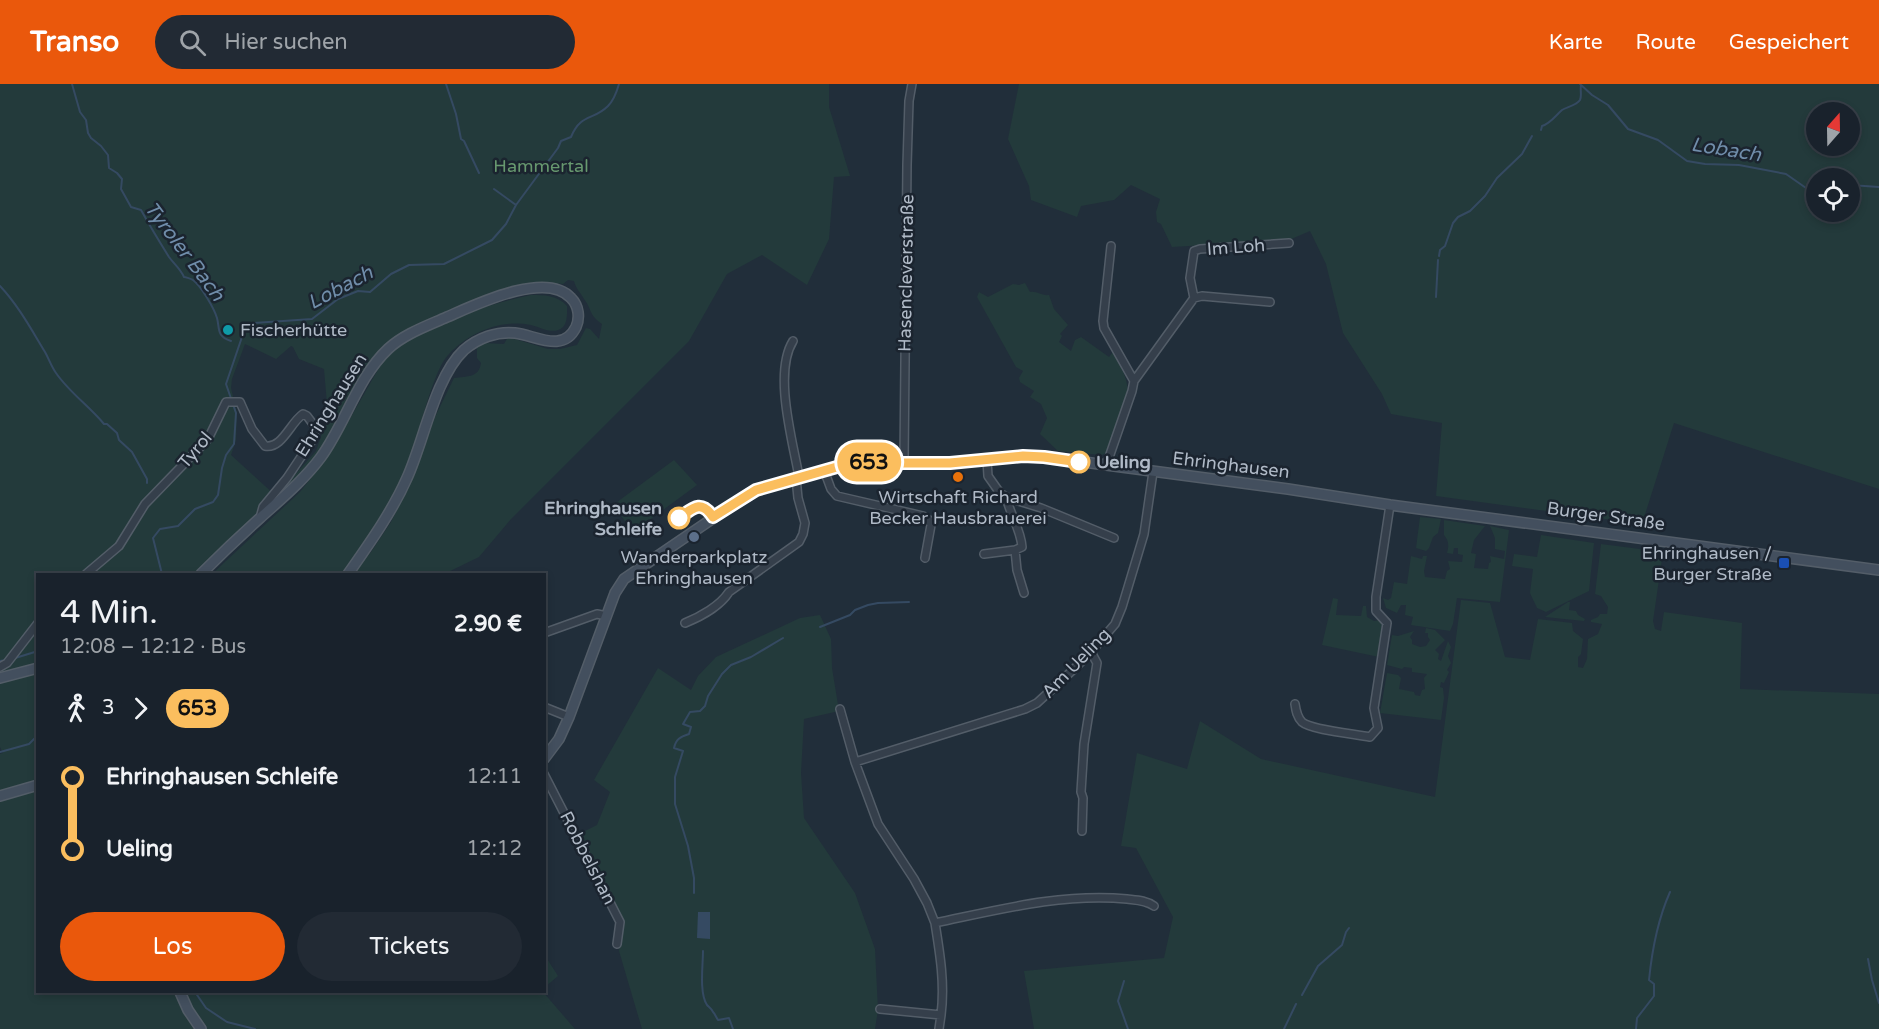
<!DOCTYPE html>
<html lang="de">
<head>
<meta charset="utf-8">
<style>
	:root { --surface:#19222c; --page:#222a34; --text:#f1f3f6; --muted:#9fa4a9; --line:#373f48; --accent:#ea580c }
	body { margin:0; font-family:"Varela Round",sans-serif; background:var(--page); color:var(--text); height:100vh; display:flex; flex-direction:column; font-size:22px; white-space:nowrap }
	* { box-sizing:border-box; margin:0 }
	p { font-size:20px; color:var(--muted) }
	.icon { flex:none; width:33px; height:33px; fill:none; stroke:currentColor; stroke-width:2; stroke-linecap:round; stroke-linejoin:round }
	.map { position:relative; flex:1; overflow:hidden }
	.drawer { position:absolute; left:36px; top:489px; width:510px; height:420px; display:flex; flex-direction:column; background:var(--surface); border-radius:0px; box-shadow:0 3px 9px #0003,0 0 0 2px var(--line) }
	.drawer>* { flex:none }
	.badge { padding:0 12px; border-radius:20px; font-size:21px; line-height:39px }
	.needle { width:39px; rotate:20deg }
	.tools { position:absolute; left:1806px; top:18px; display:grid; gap:12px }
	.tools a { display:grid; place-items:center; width:54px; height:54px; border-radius:50%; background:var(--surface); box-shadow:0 3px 9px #0003,0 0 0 2px var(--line); font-size:30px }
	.map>.badge { position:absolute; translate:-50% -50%; box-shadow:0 0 0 3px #fff }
	.legs { display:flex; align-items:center; gap:9px; height:66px; padding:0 24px; font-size:20px }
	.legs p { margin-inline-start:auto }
	.overview { display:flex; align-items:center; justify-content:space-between; height:102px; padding:0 24px }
	h1 { font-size:33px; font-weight:600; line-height:45px }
	.primary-button { display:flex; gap:12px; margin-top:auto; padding:12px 24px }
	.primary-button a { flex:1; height:69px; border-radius:36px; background:var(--accent); color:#fff; font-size:24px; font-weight:600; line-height:69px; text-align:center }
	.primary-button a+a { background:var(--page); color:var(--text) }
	ul { padding:0 24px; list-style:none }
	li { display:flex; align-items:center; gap:21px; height:72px; font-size:22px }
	li i { display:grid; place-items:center; width:9px; height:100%; margin:0 8px; background:currentColor }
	li i::after { content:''; width:15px; height:15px; margin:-8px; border:4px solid; border-radius:50%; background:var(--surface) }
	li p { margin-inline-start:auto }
	li:first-child i { background:linear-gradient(#0000 50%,currentColor 0) }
	li:last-child i { background:linear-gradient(currentColor 50%,#0000 0) }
	header { display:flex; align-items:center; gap:36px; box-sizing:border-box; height:84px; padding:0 30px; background:var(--accent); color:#fff }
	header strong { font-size:28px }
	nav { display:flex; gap:33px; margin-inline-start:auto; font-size:21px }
	.search { width:420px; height:54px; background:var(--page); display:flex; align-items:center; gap:15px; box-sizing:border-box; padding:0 21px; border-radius:33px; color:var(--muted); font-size:22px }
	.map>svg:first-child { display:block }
</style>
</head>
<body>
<header>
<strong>Transo</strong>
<div class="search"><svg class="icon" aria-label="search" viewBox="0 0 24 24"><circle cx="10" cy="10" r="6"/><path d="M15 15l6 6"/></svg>Hier suchen</div>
<nav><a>Karte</a><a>Route</a><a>Gespeichert</a></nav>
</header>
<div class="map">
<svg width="1879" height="945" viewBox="0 0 1879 945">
	<rect width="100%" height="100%" fill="#212e3a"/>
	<!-- green -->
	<path fill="#233a3b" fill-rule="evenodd" d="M0 0H829V23L850 92 834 93 829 155 807 201 762 171 727 190 689 257 511 435 479 473 444 490H353L371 468 391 438 412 396 435 333 454 294C467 292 479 294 481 279L477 274V264L483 259 504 260 508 253 548 265H560L577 261 586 244 590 245 599 255 602 240C588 230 593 227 584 215 580 208 576 205 574 197L568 196 563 200 543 198 526 201 398 251 386 261 375 272 335 343 309 382 195 490H38L37 579 0 589ZM245 260 276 275 291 262 293 263 299 275 324 285 328 332 316 367 276 412 231 371 236 356 237 329 231 304 232 295Z
		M1019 0H1879V405L1674 339 1642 440 1436 412 1442 339 1391 330 1382 310 1343 249 1326 180 1310 147 1289 156 1172 163 1161 140 1157 138 1156 128 1160 115 1131 101 1114 116 1081 122 1077 133 1031 116 1029 102 1008 55ZM1816 28H1850V62H1816ZM1816 94H1850V128H1816Z
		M1025 199 1030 208C1037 207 1042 212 1049 211L1054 225 1068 241 1060 250 1062 252 1059 258 1071 267 1075 256 1081 253 1109 273 1113 268C1120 280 1127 293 1128 307L1106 369 1102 371 1058 367 1040 350 1047 334 1041 320 1030 313 1034 307 1020 298 1019 294 1023 287 1016 283 977 213 979 208 988 213 1013 200 1019 201Z
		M531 211C545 211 557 211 567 222 567 231 568 243 558 246 550 249 539 243 531 241 501 235 470 248 449 270 432 286 417 360 407 385 393 422 365 458 342 490H212L300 408C333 369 356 323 382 279 413 243 485 221 531 211Z
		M674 376 697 401 633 448 613 421Z
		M1420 433 1441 435 1438 449 1433 453 1429 464 1426 467 1416 464Z
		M1444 436 1485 442 1474 456 1471 469 1476 470 1474 484 1488 485 1489 479 1491 478 1490 472 1504 475 1505 467 1495 465V454L1490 442 1509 446 1500 518 1457 514 1453 540 1450 547 1411 541 1413 533 1405 531 1406 521H1401L1397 529 1386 524 1383 514 1388 516 1391 514 1394 498 1407 500 1411 472 1422 475 1423 472H1427L1424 487 1425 493 1445 495 1447 487 1450 485 1448 477 1462 478 1463 471 1458 470V464H1454L1453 470 1447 469C1449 462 1449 457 1444 451Z
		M1541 451 1594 459 1589 507 1546 528 1537 524 1530 509 1533 485 1512 482 1514 470 1537 473Z
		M1601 460 1663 468 1653 537 1655 545 1661 547 1664 528 1742 539 1740 605 1879 610V945H1034L1024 887 1164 874 1173 833 1136 764 1121 762 1137 669 1187 685 1200 637 1261 675 1435 713 1461 516 1490 519 1505 573 1530 576 1538 535 1572 539 1573 547 1583 555 1581 570 1578 573V583L1583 584 1587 575 1588 555 1598 550 1602 540 1591 538V536L1598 533 1600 530H1607L1608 523 1601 512 1595 510Z
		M1333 514 1338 515 1336 531 1361 532 1363 522H1366L1367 533 1374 537 1381 536 1382 538 1379 573 1322 561Z
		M1568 518H1570L1569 526 1576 527 1578 531 1585 535 1584 537 1545 533Z
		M820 531 831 555 832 584 839 627 804 635 801 689 804 734 855 809 875 865 878 926 875 945H642L619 867 622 837 579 750 597 741 610 708 594 696 658 584 691 606 698 592 716 573 800 534Z
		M1426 544 1435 546 1445 556 1435 566 1439 570 1438 575 1441 577 1448 557 1451 563 1448 572 1451 579 1447 586 1449 588 1444 599 1441 598 1440 603 1443 604 1444 614 1441 636 1380 629 1387 589 1398 591 1401 594 1399 605 1414 608 1415 611 1420 612 1422 606 1425 605 1424 594 1427 590 1412 588V584L1404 583 1402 585 1387 581 1392 551 1398 552 1414 547 1410 553 1412 556V560L1420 563 1426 562 1430 556 1428 553V549H1425Z
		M37 589V698L0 709V670L3 669 0 663V599Z
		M37 705 38 908H177L197 945H0V715Z
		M544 870 558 892 545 903H544Z
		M185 908H543L575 945H207L191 922Z"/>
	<!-- water -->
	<path fill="#354a62" d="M698 828H710V855L697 854Z"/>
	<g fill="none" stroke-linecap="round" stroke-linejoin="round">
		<!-- stream -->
		<path stroke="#354a62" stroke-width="2" d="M72 0 80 28 86 36 88 49 91 54 101 62 108 71 109 84 117 89 122 95 121 105 131 123 141 126C150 142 159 157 169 173 174 180 180 184 184 193 185 193 192 195 193 196 201 202 214 224 217 234 220 245 216 252 231 257
			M446 0 456 30 461 55 464 57 479 89
			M1580 0 1592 11 1608 21 1628 45 1658 56 1687 77 1705 80 1739 81 1786 90 1806 104 1816 103
			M1541 46 1542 42C1551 39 1555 32 1562 26 1567 23 1577 21 1580 16 1582 12 1580 6 1581 1
			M1850 101 1879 103
			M494 105 516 121
			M1439 172 1440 166 1445 162 1453 139 1458 133 1470 127 1485 112 1497 94 1522 70 1532 52
			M0 202C18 221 31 245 45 268 49 275 51 282 56 289 69 308 89 322 104 340H107L117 349 119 356 132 368 147 395V399
			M1436 213 1438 176
			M162 490 153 454 160 445 178 442 195 425 213 418 218 411 222 384 226 371 234 360 236 329 226 300 243 250 253 239 312 235 338 215 358 207 370 208 391 190 409 181 444 180 492 156 506 140 516 121 558 64 561 57 571 53C581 29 593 37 608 22 613 17 617 7 619 0
			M820 543 850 531 855 526 868 521 878 519 909 518
			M12 575 38 567
			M0 577 6 576
			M0 668 29 660 38 651
			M694 809V794L688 762 675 720V693L683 667 674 664C676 655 680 653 689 650L691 643 683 640 690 628 700 627 705 622 708 612 722 590 731 581 751 573 783 554
			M703 867C703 881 699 909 707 921 709 923 712 925 713 928 715 930 716 933 718 936L729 934 733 945
			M1868 875 1872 896 1879 919
			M1124 897 1118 917 1128 945
			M195 908 206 924 227 938 255 945
			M1302 911 1318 882 1342 861 1346 848 1349 844
			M1284 945 1296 920
			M1636 945 1637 934 1654 912V900L1649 896C1652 866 1658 835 1670 808"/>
		<defs>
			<path id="minor" d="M1194 214 1190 194 1194 167 1200 165 1289 159
				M793 257C773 289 793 358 799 393
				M1134 297 1194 214 1202 212 1270 218
				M987 376 988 392 1000 409 1006 413 1041 424 1114 454
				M904 378 907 81 909 17 912 0
				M1106 382 1132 307 1134 297 1104 244 1103 237 1111 162
				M824 386 831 405 837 412 923 432 929 436 931 441 925 474
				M1153 388 1144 450 1122 523 1115 540 1091 568 1075 584 1037 619 1025 625 855 678 878 740 914 795 927 819 935 839C998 826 1061 809 1127 815 1136 816 1146 816 1154 822
				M1006 413C1010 430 1021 446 1022 463L1015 466 1017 486 1024 509
				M984 470 1015 466
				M86 490 119 462 145 420 208 355 226 318H240L252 345 265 362C282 365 290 339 303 330L307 332 316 344 313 355 287 394 263 423 260 434
				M685 539C700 533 720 522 729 508L799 458 803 450 805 439 798 414 796 394
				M544 549 597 530 607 532
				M0 583 7 579 38 539
				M1295 620C1296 627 1297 633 1302 638 1311 646 1356 650 1370 653L1378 644 1374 624 1387 539 1376 527V513L1390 421
				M544 623 569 633
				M840 625 855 678
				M544 690 620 838 617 860
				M1082 747 1083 714 1081 708 1084 660 1097 579 1091 568
				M880 925 941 931C945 900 940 870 935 839
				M939 945 941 931"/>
			<path id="secondary" d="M201 490C220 471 240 452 260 434 281 415 304 396 321 373 345 340 358 293 388 265 404 250 427 242 447 233 475 221 546 186 571 214 579 222 580 234 576 243 563 270 535 251 515 249 497 247 478 254 464 266 435 293 424 357 407 394 392 428 369 460 348 490
				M0 594 38 584
				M544 675 559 655 569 633 615 509 624 495 750 409 769 402 851 379H950L1023 372 1061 375 1288 405 1390 421 1879 486
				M0 712 38 701
				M180 908 188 926 201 945"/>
		</defs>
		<!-- minor casing -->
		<use href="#minor" stroke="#535d68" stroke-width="10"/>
		<!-- secondary casing -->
		<use href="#secondary" stroke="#535d68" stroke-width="12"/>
		<!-- minor -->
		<use href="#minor" stroke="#353f4b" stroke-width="7"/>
		<!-- secondary -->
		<use href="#secondary" stroke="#434f5e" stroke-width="9"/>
	</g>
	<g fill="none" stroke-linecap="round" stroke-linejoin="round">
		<defs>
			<path id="line-1" d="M679 434C693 424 701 415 713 433L756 406 851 379H950L1023 372 1044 373 1079 378"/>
		</defs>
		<!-- line-1 casing -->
		<use href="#line-1" stroke="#fff" stroke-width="14"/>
		<!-- line-1 -->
		<use href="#line-1" stroke="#fbbe5e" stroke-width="9"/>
	</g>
	<!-- markers -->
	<circle fill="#0f9aa8" stroke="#1b242f" stroke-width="2" cx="228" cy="246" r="6"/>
	<g fill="#fff" stroke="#fbbe5e" stroke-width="3">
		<circle cx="1079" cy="378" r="10"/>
		<circle cx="679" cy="434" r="10"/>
	</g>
	<circle fill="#e8710a" stroke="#1b242f" stroke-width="2" cx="958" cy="393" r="6"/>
	<circle fill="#5c6f8a" stroke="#1b242f" stroke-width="2" cx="694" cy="453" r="6"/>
	<rect fill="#1a4fb4" stroke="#1b242f" stroke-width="2" x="1778" y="473" width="12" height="12" rx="3"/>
	<g text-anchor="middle" stroke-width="5" stroke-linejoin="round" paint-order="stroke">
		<!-- park labels -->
		<g font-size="18" fill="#67986f" stroke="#1b242f">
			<text x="541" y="88">Hammertal</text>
		</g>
		<!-- street labels -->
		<g font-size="18" fill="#b0bac7" stroke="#1b242f">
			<text transform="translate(1236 163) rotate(-4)" y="6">Im Loh</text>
			<text transform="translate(906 189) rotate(-89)" y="6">Hasencleverstraße</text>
			<text transform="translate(331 321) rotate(-58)" y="6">Ehringhausen</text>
			<text transform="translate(195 366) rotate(-50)" y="6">Tyrol</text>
			<text transform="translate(1231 381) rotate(7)" y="6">Ehringhausen</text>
			<text transform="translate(1606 432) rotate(8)" y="6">Burger Straße</text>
			<text transform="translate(1076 579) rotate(-46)" y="6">Am Ueling</text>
			<text transform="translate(588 774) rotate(63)" y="6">Robbelshan</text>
		</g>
		<!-- poi labels -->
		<g font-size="18" fill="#b0bac7" stroke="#1b242f">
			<text x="240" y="252" text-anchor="start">Fischerhütte</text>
			<text x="958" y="419">Wirtschaft Richard<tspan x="958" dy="21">Becker Hausbrauerei</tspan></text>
			<text x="1772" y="475" text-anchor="end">Ehringhausen /<tspan x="1772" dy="21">Burger Straße</tspan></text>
			<text x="694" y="479">Wanderparkplatz<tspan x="694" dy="21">Ehringhausen</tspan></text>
		</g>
		<!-- stop labels -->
		<g font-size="18" font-weight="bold" fill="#b0bac7" stroke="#1b242f" text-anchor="start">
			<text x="1096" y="384">Ueling</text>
			<text x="662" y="430" text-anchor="end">Ehringhausen<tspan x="662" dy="21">Schleife</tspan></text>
		</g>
		<!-- water labels -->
		<g font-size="20" font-style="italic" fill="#708daa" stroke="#1b242f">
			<text transform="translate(1726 65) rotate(9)" y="7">Lobach</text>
			<text transform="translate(185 167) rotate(53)" y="7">Tyroler Bach</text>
			<text transform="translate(340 203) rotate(-28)" y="7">Lobach</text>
		</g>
	</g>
</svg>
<div class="tools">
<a><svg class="needle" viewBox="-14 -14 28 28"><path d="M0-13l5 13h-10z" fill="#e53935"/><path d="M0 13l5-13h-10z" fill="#9fa4a9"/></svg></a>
<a><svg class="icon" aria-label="locate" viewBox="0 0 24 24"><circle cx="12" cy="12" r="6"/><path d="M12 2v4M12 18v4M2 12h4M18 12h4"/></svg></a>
</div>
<b class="badge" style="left:869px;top:378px;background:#fbbe5e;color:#111">653</b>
<section class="drawer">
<div class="overview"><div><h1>4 Min.</h1><p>12:08 – 12:12 · Bus</p></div><b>2.90 €</b></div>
<div class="legs"><svg class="icon" aria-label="walk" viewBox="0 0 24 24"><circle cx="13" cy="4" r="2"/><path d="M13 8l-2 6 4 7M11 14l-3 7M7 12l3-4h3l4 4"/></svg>3<svg class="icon" aria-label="forward" viewBox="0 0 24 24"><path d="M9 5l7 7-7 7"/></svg><b class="badge" style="background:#fbbe5e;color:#111">653</b></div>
<ul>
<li><i style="color:#fbbe5e"></i><b>Ehringhausen Schleife</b><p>12:11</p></li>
<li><i style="color:#fbbe5e"></i><b>Ueling</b><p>12:12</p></li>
</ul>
<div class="primary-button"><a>Los</a><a>Tickets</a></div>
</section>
</div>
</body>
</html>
